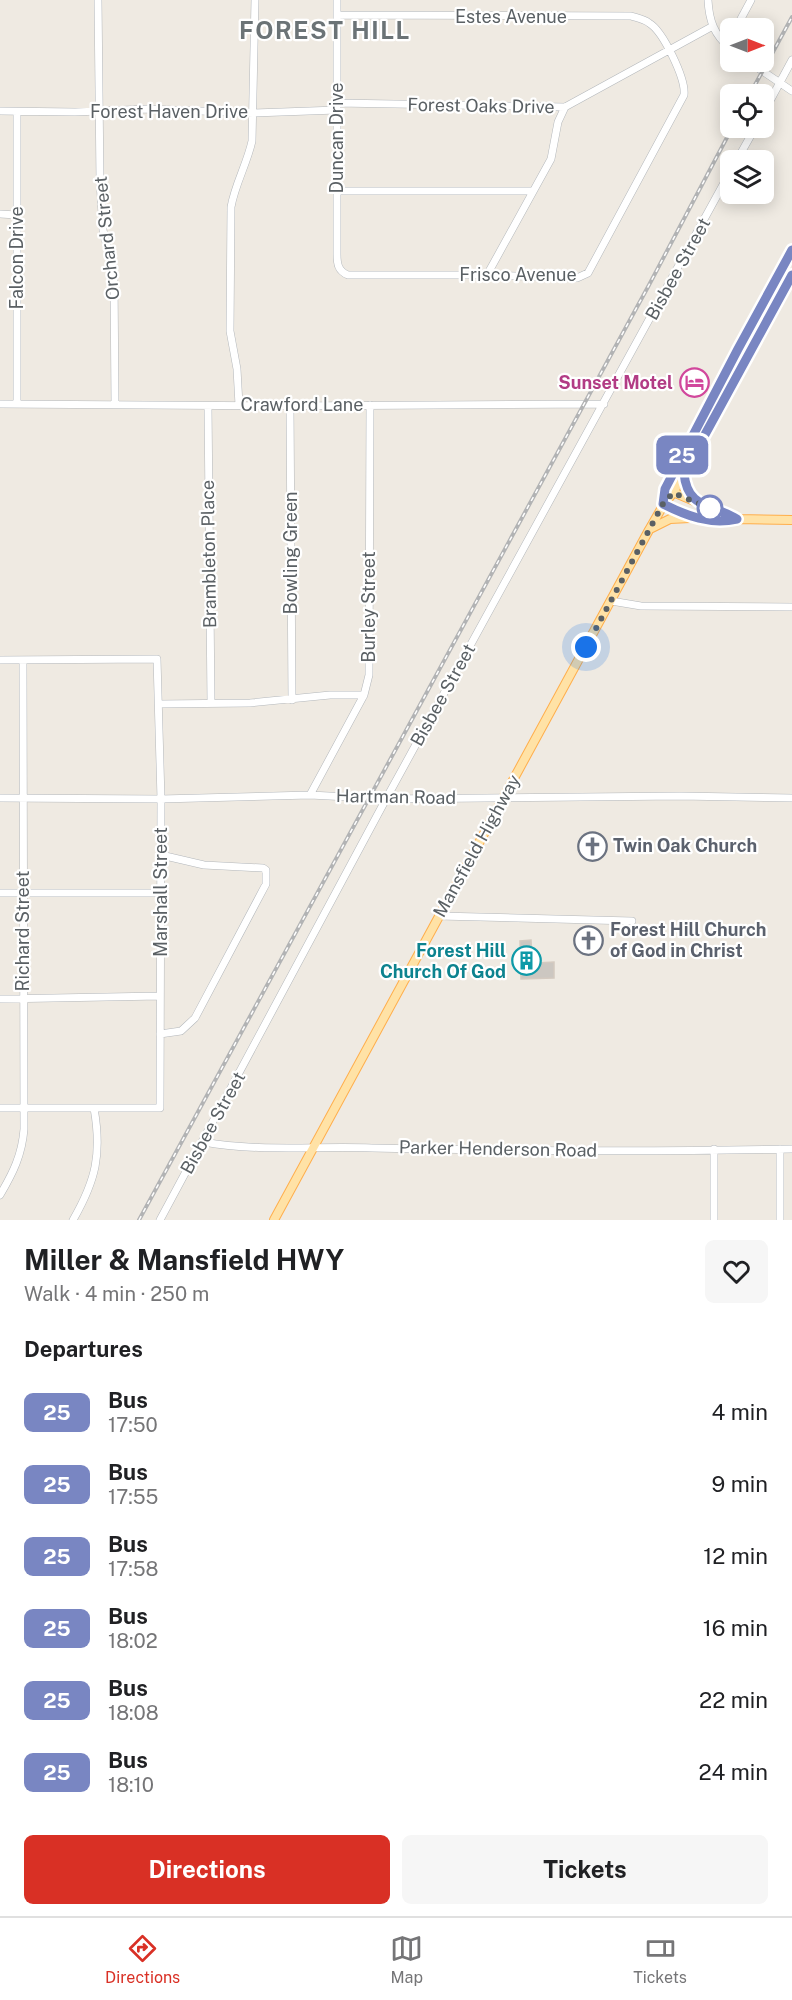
<!DOCTYPE html>
<html lang="en">
<head>
<meta charset="utf-8">
<style>
	:root { --surface:#fff; --page:#f6f6f6; --text:#202124; --muted:#757577; --line:#e0e0e0; --accent:#d93025 }
	body { margin:0; font-family:"Public Sans",sans-serif; background:var(--page); color:var(--text); height:100vh; display:flex; flex-direction:column; font-size:22px; white-space:nowrap }
	* { box-sizing:border-box; margin:0 }
	p { font-size:20px; color:var(--muted) }
	.icon { flex:none; width:33px; height:33px; fill:none; stroke:currentColor; stroke-width:2; stroke-linecap:round; stroke-linejoin:round }
	.map { position:relative; height:1220px; overflow:hidden }
	.drawer { display:flex; flex-direction:column; background:var(--surface); flex:1 }
	.drawer>* { flex:none }
	.badge { padding:0 12px; border-radius:9px; font-size:21px; line-height:39px }
	.needle { width:39px; rotate:90deg }
	.controls { position:absolute; left:720px; top:18px; display:grid; gap:12px }
	.controls a { display:grid; place-items:center; width:54px; height:54px; border-radius:9px; background:var(--surface); box-shadow:0 3px 15px #0003; font-size:30px }
	.you { position:absolute; width:30px; height:30px; margin:-15px; border:4px solid #fff; border-radius:50%; background:#1a73e8; box-shadow:0 0 0 9px #1a73e833 }
	.map>.badge { position:absolute; translate:-50% -50%; box-shadow:0 0 0 3px #fff }
	h2 { padding:0 24px; font-size:22px; line-height:54px }
	.round { display:grid; place-items:center; flex:none; width:63px; height:63px; border-radius:9px; background:var(--page) }
	.summary { display:flex; align-items:center; justify-content:space-between; height:102px; padding:0 24px }
	h1 { font-size:28px; font-weight:700; line-height:45px }
	.action { display:flex; gap:12px; margin-top:auto; padding:12px 24px }
	.action a { flex:1; height:69px; border-radius:9px; background:var(--accent); color:#fff; font-size:24px; font-weight:700; line-height:69px; text-align:center }
	.action a+a { background:var(--page); color:var(--text) }
	ul { padding:0; list-style:none }
	li { display:flex; align-items:center; gap:18px; height:72px; padding:0 24px }
	li div { flex:1 }
	li b { display:block; font-size:22px }
	li em { font-style:normal }
	li .badge { min-width:66px; font-weight:700; text-align:center }
	.dock { display:flex; justify-content:space-around; align-items:center; height:84px; border-top:2px solid var(--line); background:var(--surface); font-size:16px; color:var(--muted) }
	.dock a { display:grid; justify-items:center; gap:3px }
	.dock .current { color:var(--accent) }
	.map>svg:first-child { display:block }
</style>
</head>
<body>
<div class="map">
<svg width="792" height="1220" viewBox="0 0 792 1220">
	<rect width="100%" height="100%" fill="#efeae2"/>
	<!-- building -->
	<path fill="#ccc7c1" stroke="#d4cac0" stroke-width="1.5" d="M531 940 532 959 536 963 554 962V978L521 979 520 941Z"/>
	<g fill="none" stroke-linecap="round" stroke-linejoin="round">
		<defs>
			<path id="minor" d="M98 0 100 181 103 230 114 276 115 405
				M337 0V254C337 264 338 271 348 275H487L577 278 588 273 684 95C686 79 663 31 649 23 644 19 637 18 631 16L338 15
				M708 0C709 20 714 35 730 48
				M736 28 751 0
				M749 62 792 91
				M337 103 565 107 713 26
				M0 111 75 112 147 109 253 113 337 110
				M764 112 792 60
				M737 160 755 128
				M337 191H533
				M0 214 17 215
				M487 275 551 159 558 122 565 107
				M0 404 290 406 604 404
				M17 404V113
				M239 405 237 369 230 331 231 207C235 184 247 164 252 141L255 0
				M208 406 211 703
				M290 406 292 700
				M611 601 641 606 792 607
				M0 660 157 659 161 799 160 1108H0
				M160 704 250 703 330 695H364
				M310 795 364 695 369 675 370 405
				M0 798 161 799 310 795 386 799 680 796 792 798
				M0 893H162
				M439 916 632 921
				M0 999 160 996
				M160 1034 181 1031 195 1018 266 884V870L263 868 204 865 161 855
				M204 1142C257 1152 317 1146 372 1148 512 1151 652 1152 792 1149
				M714 1149V1220
				M0 1195C13 1173 22 1155 24 1129L23 660
				M73 1220C96 1180 102 1154 94 1108
				M160 1220 386 799 730 172
				M780 1220V1149"/>
			<path id="major" d="M684 473 687 489 697 501
				M668 490 737 519
				M664 504 667 485 792 250
				M664 504 681 513 706 520 722 522 737 519 792 520
				M652 528 670 519 690 518
				M274 1220 649 530 664 504 673 493 792 275"/>
		</defs>
		<!-- minor casing -->
		<use href="#minor" stroke="#b3b7bb" stroke-width="8"/>
		<!-- major casing -->
		<use href="#major" stroke="#ffae4b" stroke-width="10"/>
		<!-- minor -->
		<use href="#minor" stroke="#fff" stroke-width="7"/>
		<!-- major -->
		<use href="#major" stroke="#ffe2a6" stroke-width="8"/>
		<defs>
			<path id="rail" d="M750 94 792 17
				M139 1220 649 285 732 128"/>
		</defs>
		<!-- rail casing -->
		<use href="#rail" stroke="#b2b3b4" stroke-width="4"/>
		<!-- rail -->
		<use href="#rail" stroke="#fff" stroke-width="1.5" stroke-dasharray="4.5" stroke-linecap="butt"/>
	</g>
	<g fill="none" stroke-linecap="round" stroke-linejoin="round">
		<defs>
			<path id="line" d="M792 250 738 349 665 489 663 504C687 516 710 525 737 519 712 504 687 509 684 473L792 275"/>
		</defs>
		<!-- line casing -->
		<use href="#line" stroke="#fff" stroke-width="14"/>
		<!-- line -->
		<use href="#line" stroke="#7986c2" stroke-width="9"/>
		<!-- walk -->
		<path stroke="#5a6064" stroke-width="6" stroke-dasharray="0 10.8" d="M586 647 663 504 673 493 710 508"/>
	</g>
	<!-- icons -->
	<defs>
		<symbol id="hotel-ring" viewBox="-11 -11 22 22"><circle r="9.5" fill="#fff" stroke="#d1479c" stroke-width="1.5"/><path d="M-6-4.5h1.5V1H6V5H4.5V3h-9V5H-6ZM-4 0a1.8 1.8 0 1 1 3.6 0ZM.5 0V-2.5h3Q6-2.5 6 0Z" fill="#d1479c"/></symbol>
		<symbol id="church-ring" viewBox="-11 -11 22 22"><circle r="9.5" fill="#fff" stroke="#6b7280" stroke-width="1.5"/><path d="M-1.2-6h2.4v3.5h3.3v2.4h-3.3V6h-2.4V-.1h-3.3v-2.4h3.3Z" fill="#6b7280"/></symbol>
		<symbol id="building-ring" viewBox="-11 -11 22 22"><circle r="9.5" fill="#fff" stroke="#0f9aa8" stroke-width="1.5"/><path d="M-4-6H4V6H1V3H-1V6H-4ZM-2.5-4.3h1.7v1.8h-1.7ZM.8-4.3h1.7v1.8H.8ZM-2.5-1h1.7V.8h-1.7ZM.8-1h1.7V.8H.8Z" fill="#0f9aa8"/></symbol>
	</defs>
	<g fill-rule="evenodd">
		<use href="#hotel-ring" x="678" y="366" width="33" height="33"/>
		<use href="#church-ring" x="576" y="830" width="33" height="33"/>
		<use href="#church-ring" x="572" y="924" width="33" height="33"/>
		<use href="#building-ring" x="510" y="944" width="33" height="33"/>
	</g>
	<!-- markers -->
	<circle fill="#fff" stroke="#7986c2" stroke-width="3" cx="710" cy="508" r="12"/>
	<g text-anchor="middle" stroke-width="4.5" stroke-linejoin="round" paint-order="stroke">
		<!-- street labels -->
		<g font-size="18" fill="#5a6064" stroke="#fff">
			<text x="511" y="23">Estes Avenue</text>
			<text transform="translate(481 106) rotate(1)" y="6">Forest Oaks Drive</text>
			<text x="169" y="118">Forest Haven Drive</text>
			<text transform="translate(337 138) rotate(-90)" y="6">Duncan Drive</text>
			<text transform="translate(107 238) rotate(-96)" y="6">Orchard Street</text>
			<text transform="translate(17 258) rotate(-90)" y="6">Falcon Drive</text>
			<text transform="translate(678 269) rotate(-61)" y="6">Bisbee Street</text>
			<text x="518" y="281">Frisco Avenue</text>
			<text x="302" y="411">Crawford Lane</text>
			<text transform="translate(291 553) rotate(-90)" y="6">Bowling Green</text>
			<text transform="translate(209 554) rotate(-91)" y="6">Brambleton Place</text>
			<text transform="translate(369 607) rotate(-90)" y="6">Burley Street</text>
			<text transform="translate(443 695) rotate(-61)" y="6">Bisbee Street</text>
			<text transform="translate(396 797) rotate(1)" y="6">Hartman Road</text>
			<text transform="translate(477 846) rotate(-61)" y="6">Mansfield Highway</text>
			<text transform="translate(161 892) rotate(-90)" y="6">Marshall Street</text>
			<text transform="translate(23 931) rotate(-90)" y="6">Richard Street</text>
			<text transform="translate(213 1123) rotate(-61)" y="6">Bisbee Street</text>
			<text transform="translate(498 1149) rotate(1)" y="6">Parker Henderson Road</text>
		</g>
		<!-- hotel labels -->
		<g font-size="18" font-weight="bold" fill="#b23c85" stroke="#fff" text-anchor="end">
			<text x="673" y="389">Sunset Motel</text>
		</g>
		<!-- worship labels -->
		<g font-size="18" font-weight="bold" fill="#5b616d" stroke="#fff" text-anchor="start">
			<text x="613" y="852">Twin Oak Church</text>
			<text x="610" y="936">Forest Hill Church<tspan x="610" dy="21">of God in Christ</tspan></text>
		</g>
		<!-- culture labels -->
		<g font-size="18" font-weight="bold" fill="#0d838f" stroke="#fff" text-anchor="end">
			<text x="506" y="957">Forest Hill<tspan x="506" dy="21">Church Of God</tspan></text>
		</g>
		<!-- district labels -->
		<g font-size="24" font-weight="bold" letter-spacing="1.5" fill="#6b7376" stroke="#fff">
			<text x="325" y="39">FOREST HILL</text>
		</g>
	</g>
</svg>
<div class="controls">
<a><svg class="needle" viewBox="-14 -14 28 28"><path d="M0-13l5 13h-10z" fill="#e53935"/><path d="M0 13l5-13h-10z" fill="#757577"/></svg></a>
<a><svg class="icon" aria-label="locate" viewBox="0 0 24 24"><circle cx="12" cy="12" r="6"/><path d="M12 2v4M12 18v4M2 12h4M18 12h4"/></svg></a>
<a><svg class="icon" aria-label="layers" viewBox="0 0 24 24"><path d="M12 4l9 5-9 5-9-5zM3 14l9 5 9-5"/></svg></a>
</div>
<div class="you" style="left:586px;top:647px"></div>
<b class="badge" style="left:682px;top:455px;background:#7986c2;color:#fff">25</b>
</div>
<section class="drawer">
<div class="summary"><div><h1>Miller &amp; Mansfield HWY</h1><p>Walk · 4 min · 250 m</p></div><a class="round"><svg class="icon" aria-label="heart" viewBox="0 0 24 24"><path d="M12 20l-8-8c-3-5 5-10 8-4 3-6 11-1 8 4z"/></svg></a></div>
<h2>Departures</h2>
<ul>
<li><span class="badge" style="background:#7986c2;color:#fff">25</span><div><b>Bus</b><p>17:50</p></div><em>4 min</em></li>
<li><span class="badge" style="background:#7986c2;color:#fff">25</span><div><b>Bus</b><p>17:55</p></div><em>9 min</em></li>
<li><span class="badge" style="background:#7986c2;color:#fff">25</span><div><b>Bus</b><p>17:58</p></div><em>12 min</em></li>
<li><span class="badge" style="background:#7986c2;color:#fff">25</span><div><b>Bus</b><p>18:02</p></div><em>16 min</em></li>
<li><span class="badge" style="background:#7986c2;color:#fff">25</span><div><b>Bus</b><p>18:08</p></div><em>22 min</em></li>
<li><span class="badge" style="background:#7986c2;color:#fff">25</span><div><b>Bus</b><p>18:10</p></div><em>24 min</em></li>
</ul>
<div class="action"><a>Directions</a><a>Tickets</a></div>
</section>
<nav class="dock">
<a class="current"><svg class="icon" aria-label="directions" viewBox="0 0 24 24"><path d="M12 3l9 9-9 9-9-9zM9 14v-3h6M13 9l2 2-2 2"/></svg>Directions</a>
<a><svg class="icon" aria-label="map" viewBox="0 0 24 24"><path d="M3 6l6-2 6 2 6-2v14l-6 2-6-2-6 2zM9 4v14M15 6v14"/></svg>Map</a>
<a><svg class="icon" aria-label="tickets" viewBox="0 0 24 24"><path d="M3 7h18v10H3zM15 7v10"/></svg>Tickets</a>
</nav>
</body>
</html>
